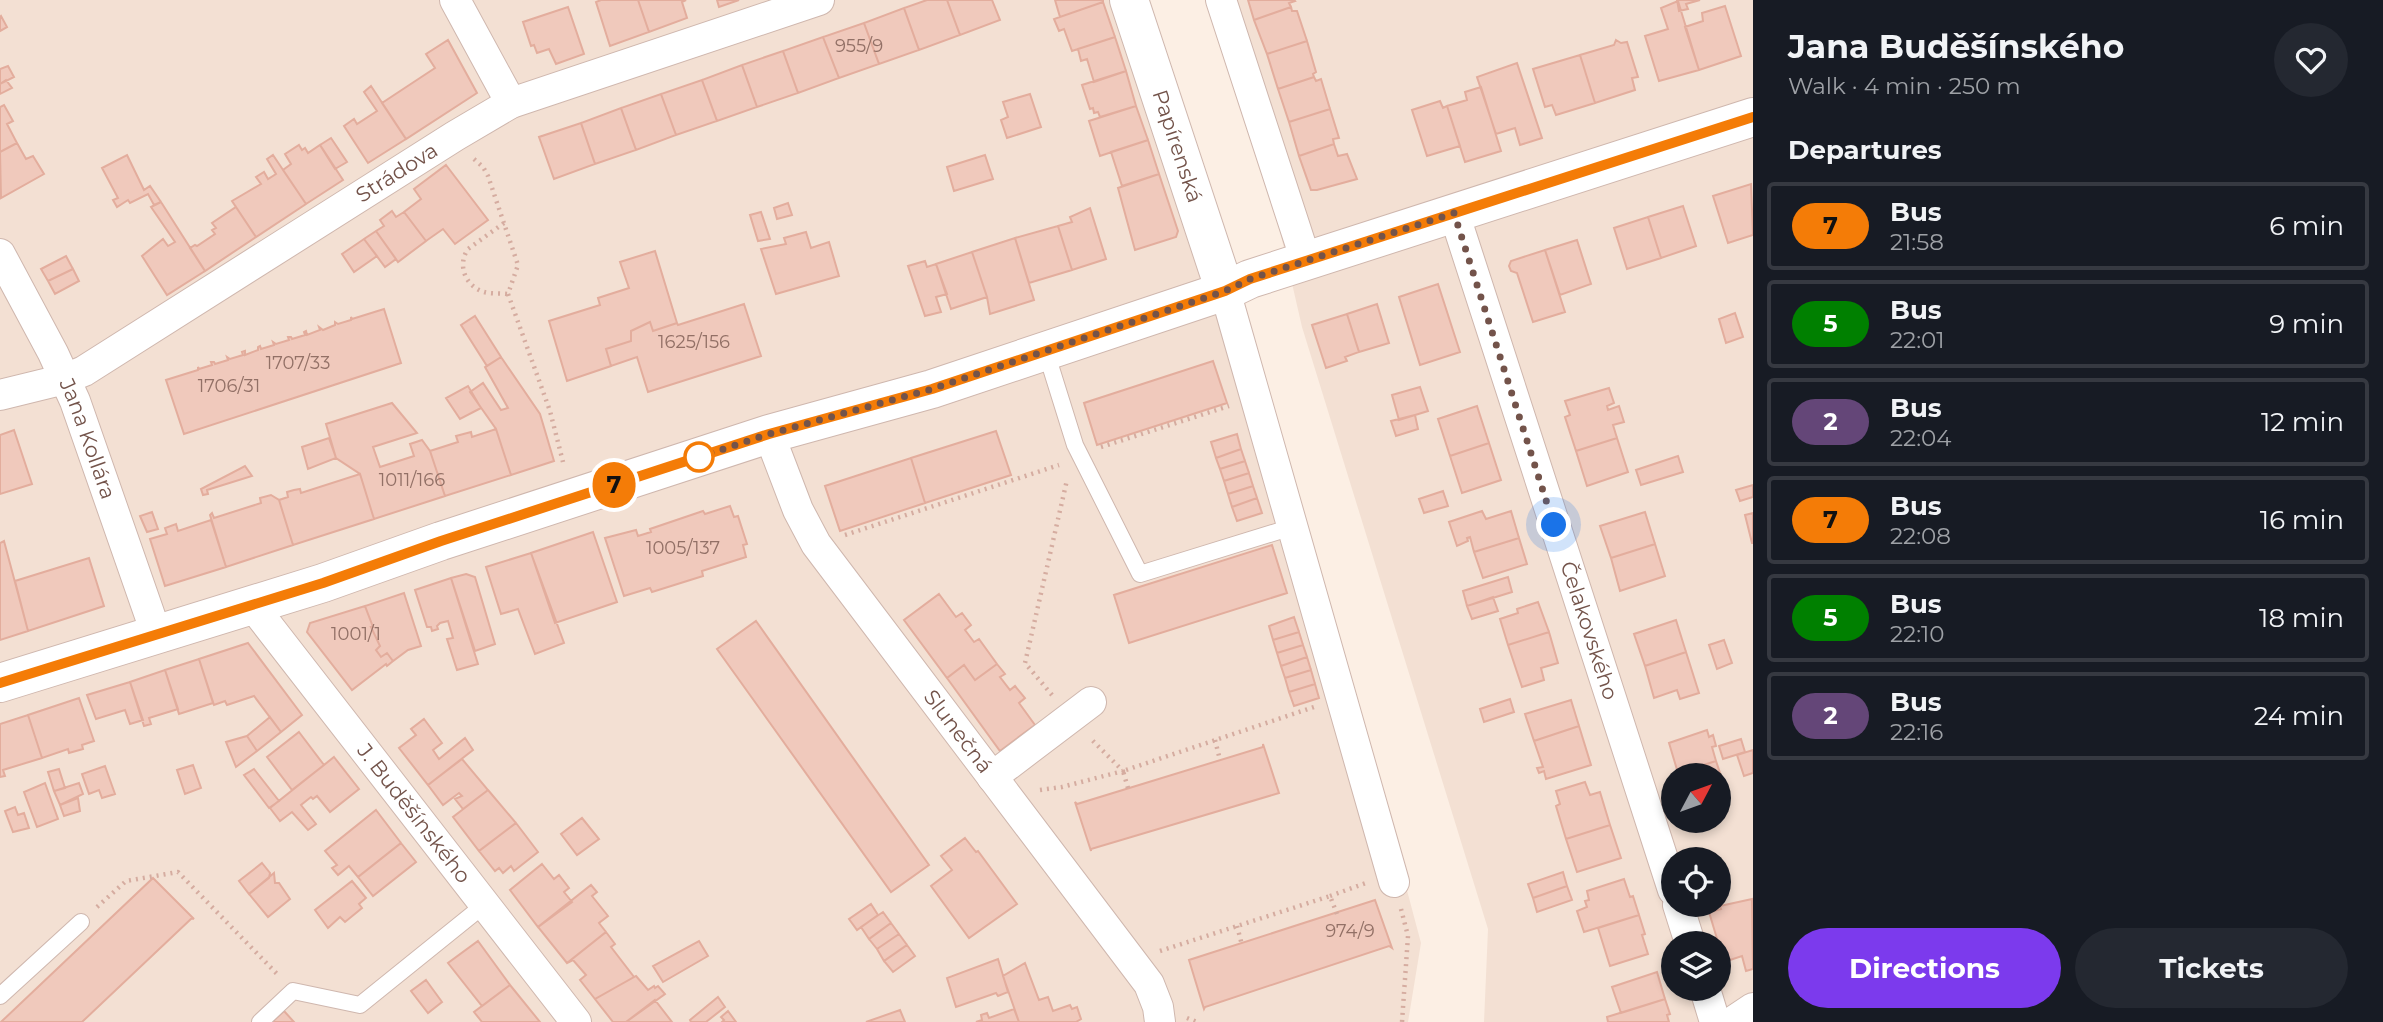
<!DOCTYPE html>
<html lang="en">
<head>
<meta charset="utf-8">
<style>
	:root { --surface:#171b24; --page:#242831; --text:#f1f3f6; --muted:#9ea1a6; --line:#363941; --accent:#7c3aed }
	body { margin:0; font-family:Montserrat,sans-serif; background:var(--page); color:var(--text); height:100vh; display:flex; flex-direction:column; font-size:26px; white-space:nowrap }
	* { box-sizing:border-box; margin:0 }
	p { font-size:23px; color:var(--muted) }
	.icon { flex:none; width:38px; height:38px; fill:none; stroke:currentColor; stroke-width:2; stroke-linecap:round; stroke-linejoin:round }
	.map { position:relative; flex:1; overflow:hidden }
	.sheet { display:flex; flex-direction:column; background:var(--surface); width:630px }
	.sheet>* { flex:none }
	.badge { padding:0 14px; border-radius:23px; font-size:24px; line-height:46px }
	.needle { width:46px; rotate:49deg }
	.fabs { position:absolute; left:1661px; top:763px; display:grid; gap:14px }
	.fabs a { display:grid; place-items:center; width:70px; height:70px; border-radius:50%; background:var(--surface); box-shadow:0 4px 10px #0003; font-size:35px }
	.you { position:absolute; width:35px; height:35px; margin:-18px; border:5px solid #fff; border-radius:50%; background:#1a73e8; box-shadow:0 0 0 10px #1a73e833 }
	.map>.badge { position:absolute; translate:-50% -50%; box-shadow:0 0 0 4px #fff }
	h2 { padding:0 35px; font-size:26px; line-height:63px }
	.round { display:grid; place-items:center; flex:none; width:74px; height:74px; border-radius:37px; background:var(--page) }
	.summary { display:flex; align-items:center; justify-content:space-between; height:119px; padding:0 35px }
	h1 { font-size:33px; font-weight:700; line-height:52px }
	.action { display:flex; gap:14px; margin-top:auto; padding:14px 35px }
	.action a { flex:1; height:80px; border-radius:42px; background:var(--accent); color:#fff; font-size:28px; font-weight:700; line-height:80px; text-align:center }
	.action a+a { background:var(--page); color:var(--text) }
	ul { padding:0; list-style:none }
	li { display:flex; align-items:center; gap:21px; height:88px; margin:0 14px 10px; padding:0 21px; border:4px solid var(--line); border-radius:7px }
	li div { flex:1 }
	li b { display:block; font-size:26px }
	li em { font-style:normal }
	li .badge { min-width:77px; font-weight:700; text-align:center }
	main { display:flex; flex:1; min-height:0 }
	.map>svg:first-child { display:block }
</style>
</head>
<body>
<main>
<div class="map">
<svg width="1753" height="1022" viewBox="0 0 1753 1022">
	<rect width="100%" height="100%" fill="#fcefe4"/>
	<!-- residential -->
	<path fill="#f3e0d3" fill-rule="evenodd" d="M0 0H1143L1363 725 1421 943 1408 1022H0Z
		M1210 0H1753V1011L1739 1022H1484L1488 929 1302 327 1263 157ZM1673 775H1718V821H1673ZM1673 859H1718V905H1673ZM1673 943H1718V989H1673Z"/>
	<!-- building -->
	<path fill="#f0c9bc" stroke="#e3ad9d" stroke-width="2" d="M601 0H638L649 32 610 46 596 2Z
		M638 0H686L682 2 687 18 649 32Z
		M717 0H739L719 7Z
		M927 0H947L960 35 919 50 904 8Z
		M947 0H992L1000 20 960 35Z
		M1055 0H1103V2L1060 17Z
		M1248 0H1294L1295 1 1289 3 1291 7 1254 20Z
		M1677 0H1700L1686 4 1688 9 1679 11Z
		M1678 1 1699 70 1659 81 1645 36 1668 29 1661 8Z
		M1103 2 1115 37 1072 51 1064 29 1059 31 1054 19Z
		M1725 6 1741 56 1699 70 1685 27 1703 21 1702 13Z
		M568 7 584 54 556 64 549 49 537 53 534 45 531 46 523 22Z
		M1291 7 1292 11H1297L1307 41 1267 54 1254 20Z
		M904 8 919 50 879 64 864 23Z
		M1 16 7 27 0 31V17Z
		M864 23 879 64 839 78 823 37Z
		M823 37 839 78 798 93 783 51Z
		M1115 37 1126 71 1094 82 1087 59 1081 61 1078 49Z
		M448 40 477 93 406 139 382 103 435 68 426 54Z
		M1616 40 1621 43 1627 42 1638 77 1632 78 1635 90 1595 103 1580 55 1614 45Z
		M1307 41 1316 72 1313 74 1314 77 1278 89 1267 54Z
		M783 51 798 93 757 107 742 65Z
		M1580 55 1595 103 1556 115 1552 105 1545 107 1533 69Z
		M1517 63 1542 138 1520 145 1515 128 1496 134 1477 77Z
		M742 65 757 107 717 121 702 80Z
		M8 66 14 77 0 84V69Z
		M1126 71 1136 106 1100 117 1098 112 1094 113 1093 108 1090 109 1082 85Z
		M1314 77 1316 81 1321 79 1330 109 1289 122 1278 89Z
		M6 80 12 88 0 94V84Z
		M702 80 717 121 676 135 661 94Z
		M371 86 406 139 368 163 344 126 354 119 357 124 377 111 364 92Z
		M1481 87 1501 151 1465 162 1447 106 1467 100 1465 92Z
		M661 94 676 135 636 150 621 108Z
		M1030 94 1041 127 1007 138 1001 120 1008 117 1003 102Z
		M1440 101 1443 108 1447 106 1460 146 1427 156 1412 110Z
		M4 105 13 121 7 124 17 143 0 152V107Z
		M1136 106 1148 140 1100 156 1089 121Z
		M621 108 636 150 595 164 581 123Z
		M1330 109 1339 138 1333 139 1334 144 1299 156 1289 122Z
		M581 123 595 164 554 179 539 137Z
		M331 138 347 162 335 169 320 145Z
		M1148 140 1159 174 1122 186 1111 152Z
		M17 143 26 159 33 156 44 174 1 198 0 152Z
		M1334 144 1338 156 1347 154 1357 179 1317 190H1311L1299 156Z
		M299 145 302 150 305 148 308 153 320 145 343 180 306 204 283 170 291 164 285 154Z
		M127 155 144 190 150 186 161 202 154 205 148 194 130 203 128 200 117 207 113 200 118 198 102 168Z
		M273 155 306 204 256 237 232 201 261 184 256 177 264 172 268 179 276 174 267 159Z
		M985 155 993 179 954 191 947 167Z
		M446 165 488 220 455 244 443 229 426 241 404 212 421 199 414 189Z
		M1159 174 1178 231 1176 237 1135 250 1118 188Z
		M1751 184 1753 235 1728 243 1713 196Z
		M161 202 205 271 167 295 142 256 163 239 168 246 175 242 151 207Z
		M788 203 792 215 777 219 774 208Z
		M1683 206 1696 246 1661 258 1648 217Z
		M236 207 256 237 205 271 190 248 195 245 197 246 215 234 212 230 216 228 212 223Z
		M1090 208 1106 259 1072 270 1058 226 1072 222 1070 217Z
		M392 211 396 217 404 212 426 241 398 262 376 231 384 226 380 220Z
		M761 212 770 239 758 241 750 215Z
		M1648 217 1661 258 1627 269 1614 228Z
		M1058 226 1072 270 1029 283 1015 238Z
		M376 231 396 259 385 267 364 239Z
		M806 232 811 248 829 242 839 276 776 294 761 249 786 244 784 238Z
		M1015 238 1034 300 990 314 987 297 972 252Z
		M364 239 377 256 354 272 342 254Z
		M1577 240 1591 284 1560 295 1545 250Z
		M1545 250 1565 312 1533 322 1517 273 1511 271 1509 266 1511 261Z
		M655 251 677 323 653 331 650 322 631 331V341L606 349 611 366 567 381 549 321 600 305 598 298 629 288 620 262Z
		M972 252 987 297 951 309 936 264Z
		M66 256 73 269 48 281 41 269Z
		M925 261 927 267 936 264 947 294 936 297 941 312 925 316 908 266Z
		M73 269 79 281 55 294 48 281Z
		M1438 284 1460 352 1420 365 1399 297Z
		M744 304 761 356 648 392 637 357 611 366 606 349 631 341V331L650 322 653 331 677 323 678 325Z
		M1377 304 1389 343 1359 352 1347 314Z
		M384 309 401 363 184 434 166 380 198 370V367L199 369 212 365 211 362H214L215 364 228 360 227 357 230 359 243 355 242 352 245 351V355L258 350V347L260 346 261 349 274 345 273 342 276 344 289 340 288 337H291L292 339 305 335 304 332 306 331 307 335 320 330 319 327 323 330 335 325V322L338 324 351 320V317L352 319Z
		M1735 313 1743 337 1726 343 1719 319Z
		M1347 314 1359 352 1345 357 1347 361 1326 368 1312 325Z
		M475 316 501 357 487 366 461 325Z
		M501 357 540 414 554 461 511 475 496 429 470 392 483 383 501 410 508 408 485 367Z
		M1213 361 1227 403 1097 445 1084 403Z
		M468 386 481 408 460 419 446 398Z
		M1420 387 1428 411 1399 420 1392 395Z
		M1609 388 1614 403 1607 406 1608 410 1619 406 1624 422 1613 425 1617 438 1576 451 1565 417 1570 415 1565 401Z
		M392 403 417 433 373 447 380 467 414 456 410 444 422 440 430 451 445 496 374 519 360 474 336 458 326 424Z
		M1477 406 1489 443 1450 456 1438 419Z
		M1415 415 1418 429 1396 436 1391 421Z
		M496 429 511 475 445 496 430 451 458 442 456 436 471 432 472 437Z
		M14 430 32 484 0 494V435Z
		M996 431 1011 475 925 503 911 458Z
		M1237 434 1241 449 1216 458 1211 442Z
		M329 438 336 458 308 469 302 447Z
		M1617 438 1628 472 1587 486 1576 451Z
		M1489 443 1501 480 1462 493 1450 456Z
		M1241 449 1245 461 1220 469 1216 458Z
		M1678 456 1683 472 1641 485 1636 470Z
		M911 458 925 503 840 531 825 486Z
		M1245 461 1249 473 1224 481 1220 469Z
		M245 466 252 476 207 490 208 494 203 495 201 489Z
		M1249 473 1253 486 1228 494 1224 481Z
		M360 474 374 519 293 545 279 500 288 497 287 492 294 490 300 489 301 493Z
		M1753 485V497L1740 501 1736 490Z
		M1253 486 1257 498 1232 507 1228 494Z
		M1443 491 1448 506 1424 513 1419 499Z
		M271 495 279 500 293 545 226 567 210 515 212 513 214 518 261 503 260 498Z
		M1257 498 1262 513 1237 521 1232 507Z
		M730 506 734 517 738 516 747 544 743 545 746 557 702 571 703 576 652 592 650 588 624 596 605 538 636 530 638 536 651 532 650 529 703 511 705 514Z
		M1482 511 1486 519 1511 511 1519 538 1474 552 1470 537 1467 538 1468 541 1457 546 1449 522Z
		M152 512 158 529 147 532 140 516Z
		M1645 512 1655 544 1611 558 1600 526Z
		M1753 513V543H1752L1745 515Z
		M211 520 226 567 165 586 150 539 167 534 165 528 176 524 178 531Z
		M593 532 617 602 555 623 531 553Z
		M1519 538 1527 564 1483 578 1474 552Z
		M4 541 28 631 0 640V543Z
		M1655 544 1665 576 1620 591 1611 558Z
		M1272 545 1287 593 1129 643 1114 595Z
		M531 553 564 643 535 654 518 609 501 614 486 567Z
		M89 558 104 606 28 631 15 581Z
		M466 574 475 577 495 644 475 651 451 578Z
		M1508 577 1512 592 1467 606 1463 591Z
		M451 578 478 664 457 670 447 639 453 638 448 621 440 623 437 626 438 629 432 631 431 627H427L415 590Z
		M404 593 421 646 408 650 393 661 387 653 381 657 376 650 380 646 371 627H373L365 606Z
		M939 594 956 617 962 613 971 625 965 630 974 642 979 639 997 664 975 680 964 665 947 678 904 620Z
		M1493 597 1498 611 1472 619 1467 606Z
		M1538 602 1549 632 1508 645 1500 619 1518 613 1517 609Z
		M365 606 373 627H371L380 646 376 650 381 657 387 653 393 661 387 666 386 664 352 690 307 632 310 623Z
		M1294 617 1299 632 1273 640 1269 626Z
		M1676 620 1686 652 1645 666 1634 634Z
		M756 621 929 865 891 892 717 649Z
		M1299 632 1303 645 1277 653 1273 640Z
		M1549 632 1558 663 1541 668 1544 680 1522 687 1508 645Z
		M1724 640 1732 663 1717 669 1709 645Z
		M248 643 302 715 281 732 254 696 227 705 225 701 214 705 199 659Z
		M1303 645 1307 657 1281 666 1277 653Z
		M1686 652 1699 693 1680 699 1677 690 1654 698 1645 666Z
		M1307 657 1311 670 1285 678 1281 666Z
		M199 659 213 703 179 714 165 670Z
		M997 664 1005 674 1000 677 1010 690 1015 686 1025 698 1019 703 1035 725 1000 751 947 678 964 665 975 680Z
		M165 670 178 709 149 718 151 724 144 726 130 682Z
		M1311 670 1315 684 1289 692 1285 678Z
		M130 682 143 720 130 724 125 710 96 719 87 695Z
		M1315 684 1319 698 1294 706 1289 692Z
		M79 698 94 741 82 745 83 749 69 753 68 749 42 758 28 715Z
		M1510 699 1514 712 1484 722 1480 709Z
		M1571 700 1579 726 1534 741 1525 714Z
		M28 715 42 758 3 770 5 776 0 777V724Z
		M270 717 281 732 257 751 247 736Z
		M424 719 442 743 433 750 439 759 465 738 473 750 428 785 399 748 416 735 411 729Z
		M1579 726 1591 765 1546 779 1544 771 1539 773 1537 768 1543 767 1534 741Z
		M1707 730 1709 737 1713 735 1716 746 1712 747 1716 761 1678 773 1669 743Z
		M299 732 324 765 292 790 267 757Z
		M247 736 257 751 236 767 226 742Z
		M1741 739 1745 752 1723 759 1719 746Z
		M1263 744 1279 793 1091 849V851L1075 802 1077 804 1263 747Z
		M1753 750V773L1744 776 1737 755Z
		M334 757 359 789 330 812 317 796 313 799 311 797 301 805 316 824 308 830 292 812 280 821 270 808Z
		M462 759 488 790 463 809 455 799 462 796 459 793 443 805 428 785Z
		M1716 761 1726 791 1718 794V775H1679L1678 773Z
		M193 765 201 788 185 794 177 770Z
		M105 766 115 794 102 798 99 790 89 794 82 774Z
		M59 769 65 788 54 791 48 772Z
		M254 769 279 801 269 808 244 775Z
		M1585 782 1590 795 1600 792 1610 825 1566 839 1556 806 1560 804 1556 791Z
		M45 783 58 819 37 827 24 792Z
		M79 783 83 794 60 805 54 791Z
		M488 790 516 823 479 851 453 817Z
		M78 798 80 811 64 816 60 805Z
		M15 807 18 815 24 813 29 828 13 832 5 811Z
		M376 810 401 843 358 877 349 866 338 875 332 868 337 865 325 851Z
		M582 818 599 839 577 855 561 834Z
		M516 823 538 852 514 871 511 866 503 873 499 868 495 871 479 851Z
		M1610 825 1621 858 1577 872 1566 839Z
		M965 838 976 852 978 851 1017 904 969 938 931 886 952 870 941 856Z
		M401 843 416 862 373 896 358 877Z
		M262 863 270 873 269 878 249 894 239 881Z
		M542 864 554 879 559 875 569 888 564 892 572 902 538 927 510 890Z
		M1563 872 1567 886 1533 898 1528 884Z
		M274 873 275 883H279L290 899 268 917 249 894Z
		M153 878 194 919 192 918 82 1022H1Z
		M1624 879 1630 897 1633 896 1639 915 1584 932 1577 911 1587 907 1585 901 1589 900 1587 891Z
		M352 881 366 898 359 904 362 908 345 922 340 917 328 928 315 910Z
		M591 885 597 892 592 896 608 916 599 923 606 932 567 963 538 927Z
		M1567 886 1572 900 1537 912 1533 898Z
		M1752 899 1753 969 1746 971 1742 956 1724 962 1709 912 1721 909 1720 906Z
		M1375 900 1392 948 1389 946 1205 1007 1204 1009 1189 960Z
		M871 904 878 915 857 930 849 919Z
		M883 912 891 923 869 939 861 927Z
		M1639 915 1645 934 1642 935 1648 954 1610 966 1598 928Z
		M891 923 899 934 877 949 869 939Z
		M606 932 615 944 611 947 634 977 595 999 580 980 586 975 573 960 567 963Z
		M899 934 907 945 884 961 877 949Z
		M478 941 510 985 482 1006 448 963Z
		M699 941 708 956 663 982 653 966Z
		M907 945 915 956 893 972 884 961Z
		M998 959 1008 992 998 996 996 993 956 1007 947 978Z
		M1025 963 1039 1000 1048 997 1053 1011 1070 1005 1072 1009 1077 1007 1081 1019 1076 1022H1019L1003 976Z
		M1657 972 1665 999 1621 1013 1612 987Z
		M636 976 648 990 654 986 655 988 658 986 665 994 626 1022H613L595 999Z
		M426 980 442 1002 428 1013 411 991Z
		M510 985 540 1022H482L474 1012Z
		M718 997 725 1007 706 1022H691L690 1020Z
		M1665 999 1670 1014 1667 1015 1669 1022H1608L1607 1017Z
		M655 1000 672 1022H626Z
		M1014 1009 1019 1022H976L982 1020 981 1015 987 1013 989 1018Z
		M900 1010 905 1022H866Z
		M284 1011 294 1022H272Z
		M728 1011 736 1022H722L724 1020 721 1017Z"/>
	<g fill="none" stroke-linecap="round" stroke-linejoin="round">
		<defs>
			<path id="service" d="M1046 352 1075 445 1140 574 1292 527
				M0 996 81 922
				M260 1022 293 991 360 1005 484 905"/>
			<g id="minor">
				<path d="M455 0 511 103"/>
				<path d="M1221 0 1306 261"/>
				<path id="s1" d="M1454 213 1673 890"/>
				<path id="s2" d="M0 254 53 353 75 401 156 633"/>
				<path d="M1225 291 1394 882"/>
				<path id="s3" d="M0 395 65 379 84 371 455 136 511 103 819 0"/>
				<path id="s4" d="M769 434 798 510 816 544 1149 984 1158 1007 1160 1022"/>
				<path id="s5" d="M252 605 576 1022"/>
				<path d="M992 777 1091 702"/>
				<path d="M1678 905 1690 943"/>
				<path d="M1705 989 1715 1022"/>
				<path d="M1732 1022 1753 1008"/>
			</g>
			<g id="tertiary">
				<path id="s6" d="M1129 0 1225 291"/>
				<path d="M0 683 323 583 441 541 769 434 932 389 1225 291 1250 279 1753 117"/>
			</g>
		</defs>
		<!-- service casing -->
		<use href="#service" stroke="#cfb7ae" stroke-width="18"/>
		<!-- minor casing -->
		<use href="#minor" stroke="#cfb7ae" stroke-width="32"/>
		<!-- tertiary casing -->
		<use href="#tertiary" stroke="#cfb7ae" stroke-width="40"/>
		<!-- path -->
		<path stroke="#d5aca0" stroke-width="4.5" stroke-dasharray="2 5" stroke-linecap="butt" d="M474 159 483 167 488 176 518 265 508 294 550 411 563 462
			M504 223 468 249C457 265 465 286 484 292 491 294 500 293 508 294
			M1101 447 1229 406
			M845 535 1059 465
			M1052 695 1025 663 1067 480
			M1215 740 1220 760
			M1128 788 1123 771 1314 707
			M1040 790 1062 787 1123 771 1090 738
			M1330 896 1366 883
			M97 907 126 881 178 872 279 976
			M1401 909 1408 936 1402 1022
			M1237 926 1242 945
			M1160 951 1330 896 1337 914
			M1187 1018 1197 1022"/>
		<!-- service -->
		<use href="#service" stroke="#fff" stroke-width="16"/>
		<!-- minor -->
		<use href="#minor" stroke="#fff" stroke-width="30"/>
		<!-- tertiary -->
		<use href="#tertiary" stroke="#fff" stroke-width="38"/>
	</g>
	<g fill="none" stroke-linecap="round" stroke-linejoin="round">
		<defs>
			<path id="line" d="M0 683 323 583 441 541 769 434 932 389 1225 291 1250 279 1753 117"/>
		</defs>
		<!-- line casing -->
		<use href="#line" stroke="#fff" stroke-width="16"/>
		<!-- line -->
		<use href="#line" stroke="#f47c07" stroke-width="10"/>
		<!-- walk -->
		<path stroke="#73534a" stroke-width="7" stroke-dasharray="0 12.6" d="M699 457 769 434 932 389 1225 291 1250 279 1454 213 1554 525"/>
	</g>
	<!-- markers -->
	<circle fill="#fff" stroke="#f47c07" stroke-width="3.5" cx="699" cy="457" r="14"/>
	<g text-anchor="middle" stroke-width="5" stroke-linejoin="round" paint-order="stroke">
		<!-- number labels -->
		<g font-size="18" fill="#927066">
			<text x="859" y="52">955/9</text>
			<text x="694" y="348">1625/156</text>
			<text x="298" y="369">1707/33</text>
			<text x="229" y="392">1706/31</text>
			<text x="412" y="486">1011/166</text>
			<text x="683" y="554">1005/137</text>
			<text x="356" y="640">1001/1</text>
			<text x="1350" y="937">974/9</text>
		</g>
		<!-- street labels -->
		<g font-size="21" fill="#73534a" stroke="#fff3ea">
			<text dy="7" stroke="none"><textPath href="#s6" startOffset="154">Papírenská</textPath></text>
			<text dy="7" stroke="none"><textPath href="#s3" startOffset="458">Strádova</textPath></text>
			<text dy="7" stroke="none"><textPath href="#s2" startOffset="205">Jana Kollára</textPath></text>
			<text dy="7" stroke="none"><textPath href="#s1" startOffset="439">Čelakovského</textPath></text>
			<text dy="7" stroke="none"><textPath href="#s4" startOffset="355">Slunečná</textPath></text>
			<text dy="7" stroke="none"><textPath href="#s5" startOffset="264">J. Buděšínského</textPath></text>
		</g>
	</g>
</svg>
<div class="fabs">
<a><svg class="needle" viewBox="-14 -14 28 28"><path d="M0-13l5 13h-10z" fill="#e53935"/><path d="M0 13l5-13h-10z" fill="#9ea1a6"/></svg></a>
<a><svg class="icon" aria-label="locate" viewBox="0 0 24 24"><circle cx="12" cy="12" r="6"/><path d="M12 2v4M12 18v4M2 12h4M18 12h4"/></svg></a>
<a><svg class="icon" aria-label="layers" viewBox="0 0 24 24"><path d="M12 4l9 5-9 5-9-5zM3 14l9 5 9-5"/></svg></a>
</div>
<div class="you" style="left:1554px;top:525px"></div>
<b class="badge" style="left:614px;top:485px;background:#f47c07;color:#111">7</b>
</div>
<section class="sheet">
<div class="summary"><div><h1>Jana Buděšínského</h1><p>Walk · 4 min · 250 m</p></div><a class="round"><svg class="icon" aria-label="heart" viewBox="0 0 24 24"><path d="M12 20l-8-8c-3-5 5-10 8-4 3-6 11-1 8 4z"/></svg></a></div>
<h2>Departures</h2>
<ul>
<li><span class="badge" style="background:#f47c07;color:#111">7</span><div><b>Bus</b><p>21:58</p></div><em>6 min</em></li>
<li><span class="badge" style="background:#008000;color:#fff">5</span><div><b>Bus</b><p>22:01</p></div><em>9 min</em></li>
<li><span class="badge" style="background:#644678;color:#fff">2</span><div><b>Bus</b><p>22:04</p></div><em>12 min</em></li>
<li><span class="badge" style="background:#f47c07;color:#111">7</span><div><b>Bus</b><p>22:08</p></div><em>16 min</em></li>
<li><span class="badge" style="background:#008000;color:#fff">5</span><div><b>Bus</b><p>22:10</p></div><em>18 min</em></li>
<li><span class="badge" style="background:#644678;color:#fff">2</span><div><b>Bus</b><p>22:16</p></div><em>24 min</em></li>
</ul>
<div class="action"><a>Directions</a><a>Tickets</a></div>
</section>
</main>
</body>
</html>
